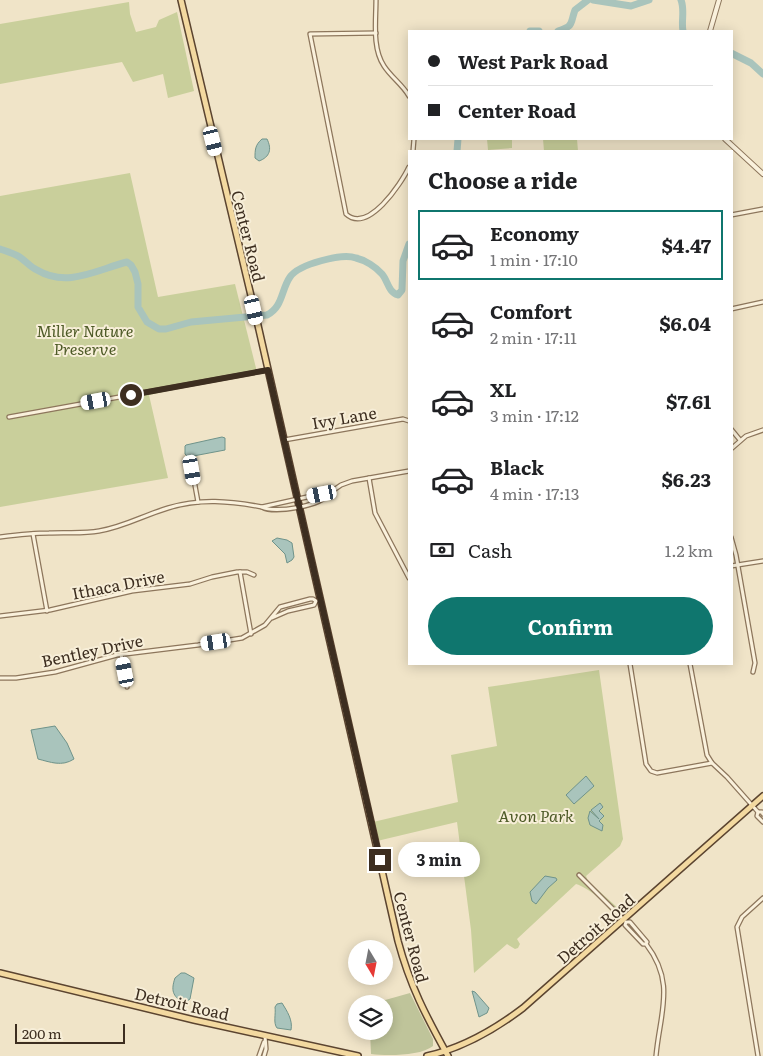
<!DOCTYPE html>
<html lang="en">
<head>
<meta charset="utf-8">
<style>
  :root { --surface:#fff; --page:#f2f2f2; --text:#202124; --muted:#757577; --line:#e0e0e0; --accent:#0f766e }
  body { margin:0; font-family:Literata,serif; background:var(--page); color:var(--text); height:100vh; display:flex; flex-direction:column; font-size:19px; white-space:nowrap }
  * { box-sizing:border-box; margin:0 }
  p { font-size:16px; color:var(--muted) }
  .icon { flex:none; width:28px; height:28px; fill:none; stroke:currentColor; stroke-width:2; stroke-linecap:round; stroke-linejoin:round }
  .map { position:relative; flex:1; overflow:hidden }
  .side { position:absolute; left:408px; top:150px; width:325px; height:515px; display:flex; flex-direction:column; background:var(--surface); border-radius:0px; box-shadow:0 2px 12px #0003 }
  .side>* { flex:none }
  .banner { position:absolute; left:408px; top:30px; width:325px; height:110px; border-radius:0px; box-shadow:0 2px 12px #0003; display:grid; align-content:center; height:110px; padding:0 20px; background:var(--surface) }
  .needle { width:32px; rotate:170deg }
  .tools { position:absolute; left:348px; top:940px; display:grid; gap:10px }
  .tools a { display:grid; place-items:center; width:45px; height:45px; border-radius:50%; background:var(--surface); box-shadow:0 2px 12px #0003; font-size:25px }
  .scale { position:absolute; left:15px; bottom:12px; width:110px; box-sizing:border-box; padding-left:5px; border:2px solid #3d2e20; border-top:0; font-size:14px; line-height:18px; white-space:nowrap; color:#3d2e20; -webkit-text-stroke:4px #f7eed8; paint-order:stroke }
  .end { position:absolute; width:22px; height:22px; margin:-11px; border:6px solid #3d2e20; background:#fff; box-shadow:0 0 0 2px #fff }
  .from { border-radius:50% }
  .bubble { position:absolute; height:35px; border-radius:18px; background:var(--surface); box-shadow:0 2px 12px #0003; font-size:16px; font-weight:700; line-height:35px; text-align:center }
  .car { position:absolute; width:15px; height:30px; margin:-15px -8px; border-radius:6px; box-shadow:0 0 4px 1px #0007; background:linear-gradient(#fff 24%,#345 0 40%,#fff 0 76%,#345 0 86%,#fff 0) }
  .banner b { display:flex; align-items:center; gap:18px; height:48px; font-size:19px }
  .banner b+b { border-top:1px solid var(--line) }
  .banner i { width:12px; height:12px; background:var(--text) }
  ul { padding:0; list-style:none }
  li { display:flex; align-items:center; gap:15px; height:70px; margin:0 10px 8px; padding:0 10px; border:2px solid transparent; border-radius:0px }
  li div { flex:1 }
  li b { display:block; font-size:19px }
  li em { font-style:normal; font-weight:700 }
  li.selected { border-color:var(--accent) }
  li>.icon { width:45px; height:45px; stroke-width:1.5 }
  h2 { padding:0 20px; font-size:22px; line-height:60px }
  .pay { display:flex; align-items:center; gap:12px; height:55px; padding:0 20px; font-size:19px }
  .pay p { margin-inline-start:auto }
  .primary-button { display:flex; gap:10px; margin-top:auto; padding:10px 20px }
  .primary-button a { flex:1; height:58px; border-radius:30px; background:var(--accent); color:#fff; font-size:20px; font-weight:700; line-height:58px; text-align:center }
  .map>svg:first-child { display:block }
</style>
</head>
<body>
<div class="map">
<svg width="763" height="1056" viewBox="0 0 763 1056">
  <rect width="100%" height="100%" fill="#f0e4c8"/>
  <!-- green -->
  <g fill="#c9cf9b">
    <polygon points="129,2 130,14 136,32 156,27 159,20 177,12 194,91 168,98 163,74 133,82 122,62 0,84 0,24"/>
    <polygon points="487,139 512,139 512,148 488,150"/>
    <polygon points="543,139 577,139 578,151 544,151"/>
    <polygon points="130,173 158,297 235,284 257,372 149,395 168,478 0,507 0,196"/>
    <path d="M 599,670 L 623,839 L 620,846 L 586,876 L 588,881 L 619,909 L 625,911 L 614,921 C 615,909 588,887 576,884 L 517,939 L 520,944 L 518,948 L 515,949 L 507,944 L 474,973 L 471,930 L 457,822 L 377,841 L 373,822 L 458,802 L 451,755 L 497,746 L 488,687 Z"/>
  </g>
  <!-- cemetery -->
  <path fill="#bfc49a" d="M 410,993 L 433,1039 L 433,1046 C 421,1056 387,1056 371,1054 L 370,1031 L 384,1031 L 384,1004 L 371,1004 Z"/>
  <!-- water -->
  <g fill="#a9c4bc" stroke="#6f938a">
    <path d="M 262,139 L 267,139 C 272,149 270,157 259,161 L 255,158 C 255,150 255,145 262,139 Z"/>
    <polygon points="222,437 225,438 225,450 188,457 185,454 185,446 186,445"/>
    <polygon points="277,538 287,540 292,543 294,557 292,560 287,563 285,554 272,541"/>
    <path d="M 55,726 L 67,743 L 74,759 C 62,767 50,762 38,759 L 31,730 Z"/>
    <polygon points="586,776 594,786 574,804 566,795"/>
    <polygon points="600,803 603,807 599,811 604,816 599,821 603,825 602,831 590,825 588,818 590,811 599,819 591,810"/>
    <polygon points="545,876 556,878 557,880 548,888 536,904 532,901 530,892"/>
    <path d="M 181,973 L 185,973 L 194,978 L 190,999 L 184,1003 C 172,996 171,990 175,978 Z"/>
    <polygon points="472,991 475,992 489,1008 487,1013 479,1017"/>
    <path d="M 282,1003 C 287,1011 293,1020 291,1030 L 277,1028 C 273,1023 276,1014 275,1007 L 277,1004 Z"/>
  </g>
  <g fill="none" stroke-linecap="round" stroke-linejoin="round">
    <!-- river -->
    <g stroke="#a9c4bc" stroke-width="7">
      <polyline points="593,0 631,6 649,0"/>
      <path d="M 681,0 C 685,10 681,21 683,31"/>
      <polyline points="530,31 539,31"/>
      <path d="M 558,31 C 574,26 570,24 575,10 L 588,0"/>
      <polyline points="731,53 751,63 763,74"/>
      <polyline points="457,151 458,139"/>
      <path d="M 0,249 C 6,251 13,253 18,256 C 25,260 30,267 37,270 C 67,288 96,270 127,262 L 131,265 L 135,272 L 138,284 L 138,307 L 147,322 L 159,329 L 166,329 L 191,322 L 267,315 C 283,307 281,290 290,277 C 299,264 342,253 356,258 C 365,260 376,267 382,274 C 388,281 388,292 398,295 L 402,290 L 403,261 L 409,244"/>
    </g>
    <!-- minor casing -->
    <g stroke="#8d765c" stroke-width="5.5">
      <g id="minor">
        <path d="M 376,0 C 376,21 372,48 384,66 C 391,77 402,84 409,96"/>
        <path d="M 376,33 L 310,34 L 346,214 C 368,234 401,184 409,167"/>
        <polyline points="413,151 414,139"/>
        <polyline points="731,215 763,209"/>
        <polyline points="731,309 763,302"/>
        <polyline points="9,417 268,370"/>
        <polyline points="731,429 740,440"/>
        <polyline points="284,440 403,419 409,421"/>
        <polyline points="731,449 746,436 763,430"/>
        <polyline points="192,469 198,502"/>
        <polyline points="369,478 375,513 409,578"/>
        <path d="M 325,493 L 328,494 C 321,506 274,514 262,507 Z"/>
        <polyline points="328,494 341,485 352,481 409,471"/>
        <polyline points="33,534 47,611"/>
        <path d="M 0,537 C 16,535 33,533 49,533 C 66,532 83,534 99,531 C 124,527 144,515 168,508 C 200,498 230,501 262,507"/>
        <polyline points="731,537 736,555 755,663 753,672"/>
        <polyline points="731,566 763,561"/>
        <polyline points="240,572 251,634"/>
        <polyline points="0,616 50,610 132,591 190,584 212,577 237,572 247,572 254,575"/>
        <polyline points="121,654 127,687"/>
        <polyline points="630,664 646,764 651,771 657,773 712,763"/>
        <polyline points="690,664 707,755 712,763 727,777 758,812"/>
        <polyline points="0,678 16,678 55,672 117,655 198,645 242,638 265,625 280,607 310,599 313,599 316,601 314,605 288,611 272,618"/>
        <polyline points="763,814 762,812 758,812 757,816 763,822"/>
        <polyline points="579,875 624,920"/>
        <path d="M 646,944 L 643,944 L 625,925 L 626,922 L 630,922 L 647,942 L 646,944 C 676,983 660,1012 656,1056"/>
        <polyline points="259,1056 264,1042"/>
        <polyline points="264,1056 266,1049 265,1036"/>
        <polyline points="758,1056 737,927 742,917 763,898"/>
      </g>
    </g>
    <!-- tertiary casing -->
    <g stroke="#8d765c" stroke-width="6">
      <g id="tertiary">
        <polyline points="710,31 719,0"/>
        <polyline points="725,139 763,174"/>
      </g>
    </g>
    <!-- primary casing -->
    <g stroke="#5b4430" stroke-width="8">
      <g id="primary">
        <path d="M 181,0 L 257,321 L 398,941 C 410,986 426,1016 448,1056"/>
        <polyline points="0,973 194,1020 358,1056"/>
        <path d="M 427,1056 C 463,1048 494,1030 523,1008 L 763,796"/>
      </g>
    </g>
    <!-- minor -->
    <use href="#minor" stroke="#faf1dc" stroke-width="3"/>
    <!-- tertiary -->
    <use href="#tertiary" stroke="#faf1dc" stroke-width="4"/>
    <!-- primary -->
    <use href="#primary" stroke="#f3d9a0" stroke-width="5"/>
  </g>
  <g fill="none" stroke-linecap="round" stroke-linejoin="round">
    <!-- route -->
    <polyline stroke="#3d2e20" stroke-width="6" points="131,395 268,370 380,860"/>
  </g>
  <g text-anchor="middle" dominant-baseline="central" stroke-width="4" stroke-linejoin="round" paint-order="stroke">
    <!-- street labels -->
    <g font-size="16" fill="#3d2e20" stroke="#f7eed8">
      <text transform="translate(249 236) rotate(76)">Center Road</text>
      <text transform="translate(344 417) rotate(-10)">Ivy Lane</text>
      <text transform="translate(118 584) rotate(-11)">Ithaca Drive</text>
      <text transform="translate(92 650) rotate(-12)">Bentley Drive</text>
      <text transform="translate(595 928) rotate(-41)">Detroit Road</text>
      <text transform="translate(412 937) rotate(75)">Center Road</text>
      <text transform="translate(182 1003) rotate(13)">Detroit Road</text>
    </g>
    <!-- park labels -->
    <g font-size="16" font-style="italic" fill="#4d5a26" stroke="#f7eed8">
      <text x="85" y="330">Miller Nature<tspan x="85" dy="18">Preserve</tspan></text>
      <text x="536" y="815">Avon Park</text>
    </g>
  </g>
</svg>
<div class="tools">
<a><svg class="needle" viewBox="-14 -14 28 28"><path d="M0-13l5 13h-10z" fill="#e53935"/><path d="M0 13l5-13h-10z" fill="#757577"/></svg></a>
<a><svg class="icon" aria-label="layers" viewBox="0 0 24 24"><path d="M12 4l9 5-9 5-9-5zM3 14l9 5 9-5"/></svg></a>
</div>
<div class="scale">200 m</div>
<i class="end from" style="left:131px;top:395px"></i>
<i class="end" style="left:380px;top:860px"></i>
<div class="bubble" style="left:398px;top:842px;width:82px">3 min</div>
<i class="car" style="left:213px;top:141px;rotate:166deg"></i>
<i class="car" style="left:254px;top:310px;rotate:167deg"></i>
<i class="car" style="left:96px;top:401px;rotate:260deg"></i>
<i class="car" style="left:192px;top:470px;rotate:170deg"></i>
<i class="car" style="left:322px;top:494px;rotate:259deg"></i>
<i class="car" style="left:216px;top:642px;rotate:261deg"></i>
<i class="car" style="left:125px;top:672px;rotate:349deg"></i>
<div class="banner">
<b><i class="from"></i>West Park Road</b>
<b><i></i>Center Road</b>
</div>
<section class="side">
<h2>Choose a ride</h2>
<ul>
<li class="selected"><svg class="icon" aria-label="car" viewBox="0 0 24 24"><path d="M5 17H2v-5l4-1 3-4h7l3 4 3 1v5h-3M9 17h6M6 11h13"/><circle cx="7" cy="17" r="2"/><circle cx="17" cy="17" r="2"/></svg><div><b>Economy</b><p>1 min · 17:10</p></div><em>$4.47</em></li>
<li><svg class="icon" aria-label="car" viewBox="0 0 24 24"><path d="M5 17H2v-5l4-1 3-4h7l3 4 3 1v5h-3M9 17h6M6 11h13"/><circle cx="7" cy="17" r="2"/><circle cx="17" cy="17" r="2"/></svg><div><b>Comfort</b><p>2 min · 17:11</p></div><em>$6.04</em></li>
<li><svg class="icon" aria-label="car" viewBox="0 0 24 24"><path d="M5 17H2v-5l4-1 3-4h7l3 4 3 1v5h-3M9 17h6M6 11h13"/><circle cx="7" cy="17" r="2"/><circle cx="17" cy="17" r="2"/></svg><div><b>XL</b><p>3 min · 17:12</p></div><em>$7.61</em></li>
<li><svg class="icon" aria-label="car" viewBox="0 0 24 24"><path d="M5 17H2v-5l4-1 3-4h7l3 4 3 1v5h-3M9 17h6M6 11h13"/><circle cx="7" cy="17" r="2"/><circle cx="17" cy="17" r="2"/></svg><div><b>Black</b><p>4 min · 17:13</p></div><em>$6.23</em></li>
</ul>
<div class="pay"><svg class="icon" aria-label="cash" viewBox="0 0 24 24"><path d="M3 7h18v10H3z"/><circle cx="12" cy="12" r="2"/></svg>Cash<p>1.2 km</p></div>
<div class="primary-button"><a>Confirm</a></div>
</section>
</div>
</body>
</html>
